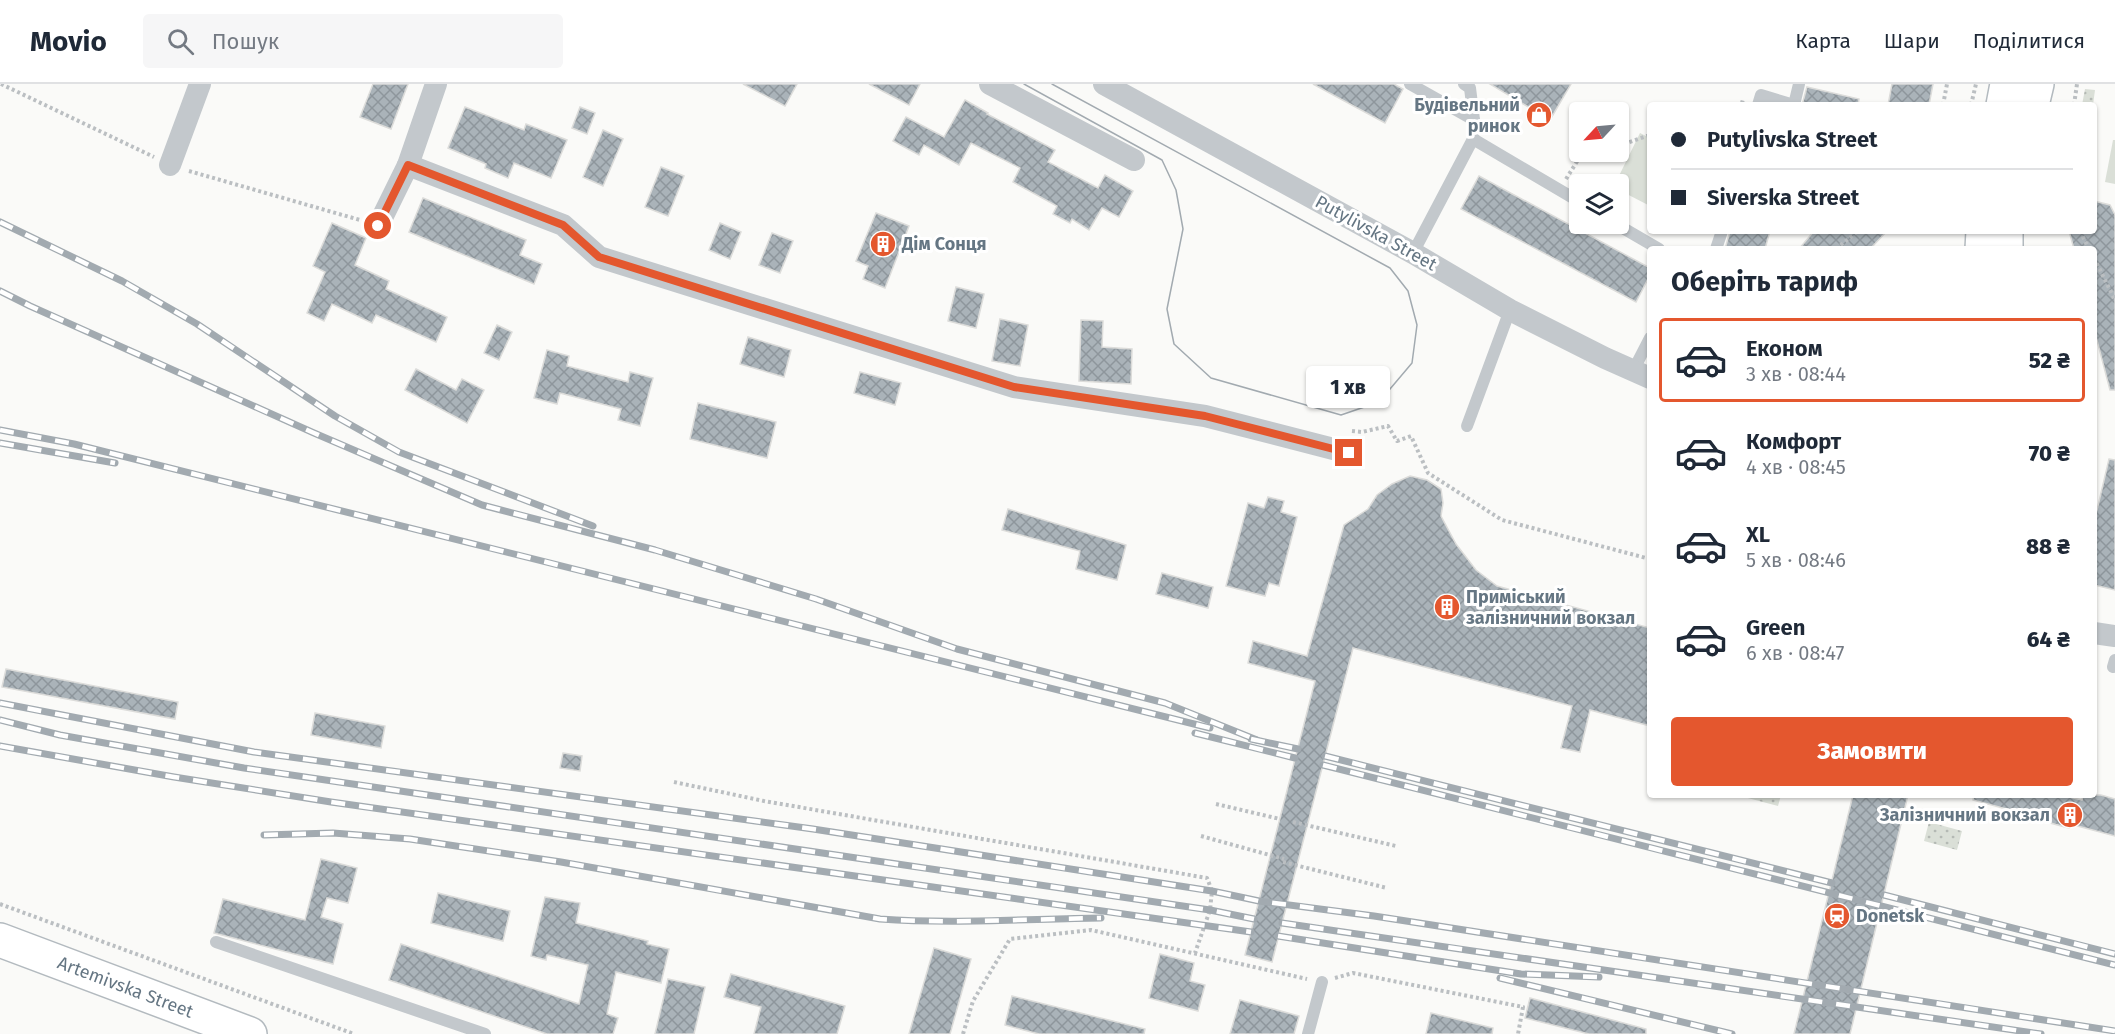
<!DOCTYPE html>
<html lang="uk">
<head>
<meta charset="utf-8">
<style>
  :root { --surface:#fff; --page:#f6f6f7; --text:#1f2937; --muted:#747a83; --line:#e0e1e3; --accent:#e4572e }
  body { margin:0; font-family:"Fira Sans",sans-serif; background:var(--page); color:var(--text); height:100vh; display:flex; flex-direction:column; font-size:22px; white-space:nowrap }
  * { box-sizing:border-box; margin:0 }
  p { font-size:20px; color:var(--muted) }
  .icon { flex:none; width:33px; height:33px; fill:none; stroke:currentColor; stroke-width:2; stroke-linecap:round; stroke-linejoin:round }
  .map { position:relative; flex:1; overflow:hidden }
  .sheet { position:absolute; left:1647px; top:162px; width:450px; height:552px; display:flex; flex-direction:column; background:var(--surface); border-radius:6px; box-shadow:0 2px 4px #0004 }
  .sheet>* { flex:none }
  .banner { position:absolute; left:1647px; top:18px; width:450px; height:132px; border-radius:6px; box-shadow:0 2px 4px #0004; display:grid; align-content:center; height:132px; padding:0 24px; background:var(--surface) }
  .needle { width:39px; rotate:244deg }
  .tools { position:absolute; left:1569px; top:18px; display:grid; gap:12px }
  .tools a { display:grid; place-items:center; width:60px; height:60px; border-radius:6px; background:var(--surface); box-shadow:0 2px 4px #0004; font-size:30px }
  .end { position:absolute; width:27px; height:27px; margin:-14px; border:8px solid #e4572e; background:#fff; box-shadow:0 0 0 3px #fff }
  .from { border-radius:50% }
  .bubble { position:absolute; height:42px; border-radius:6px; background:var(--surface); box-shadow:0 2px 4px #0004; font-size:20px; font-weight:800; line-height:42px; text-align:center }
  .banner b { display:flex; align-items:center; gap:21px; height:57px; font-size:22px }
  .banner b+b { border-top:2px solid var(--line) }
  .banner i { width:15px; height:15px; background:var(--text) }
  ul { padding:0; list-style:none }
  li { display:flex; align-items:center; gap:18px; height:84px; margin:0 12px 9px; padding:0 12px; border:3px solid transparent; border-radius:6px }
  li div { flex:1 }
  li b { display:block; font-size:22px }
  li em { font-style:normal; font-weight:800 }
  li.current { border-color:var(--accent) }
  li>.icon { width:54px; height:54px; stroke-width:1.5 }
  h2 { padding:0 24px; font-size:27px; line-height:72px }
  .action { display:flex; gap:12px; margin-top:auto; padding:12px 24px }
  .action a { flex:1; height:69px; border-radius:6px; background:var(--accent); color:#fff; font-size:24px; font-weight:800; line-height:69px; text-align:center }
  header { display:flex; align-items:center; gap:36px; box-sizing:border-box; height:84px; padding:0 30px; background:var(--surface); border-bottom:2px solid var(--line) }
  header strong { font-size:28px }
  nav { display:flex; gap:33px; margin-inline-start:auto; font-size:21px }
  .search { width:420px; height:54px; background:var(--page); display:flex; align-items:center; gap:15px; box-sizing:border-box; padding:0 21px; border-radius:6px; color:var(--muted); font-size:22px }
  .map>svg:first-child { display:block }
</style>
</head>
<body>
<header>
<strong>Movio</strong>
<div class="search"><svg class="icon" aria-label="search" viewBox="0 0 24 24"><circle cx="10" cy="10" r="6"/><path d="M15 15l6 6"/></svg>Пошук</div>
<nav><a>Карта</a><a>Шари</a><a>Поділитися</a></nav>
</header>
<div class="map">
<svg width="2115" height="950" viewBox="0 0 2115 950">
  <defs>
    <pattern id="grass-dots" width="8" height="8" patternUnits="userSpaceOnUse" patternTransform="scale(1.5)"><rect width="8" height="8" fill="#dadfd7"/><path d="M2 2h.1M6 6h.1" fill="none" stroke="#b4b9b4" stroke-width="1.8" stroke-linecap="round"/></pattern>
    <pattern id="building-cross-hatch" width="8" height="8" patternUnits="userSpaceOnUse" patternTransform="scale(1.5)"><rect width="8" height="8" fill="#aab3b9"/><path d="M0 0l8 8M0 8l8-8" fill="none" stroke="#8e969c"/></pattern>
  </defs>
  <rect width="100%" height="100%" fill="#fafaf8"/>
  <!-- grass -->
  <g fill="url(#grass-dots)">
    <polygon points="2085,5 2095,6 2093,21 2082,21"/>
    <polygon points="1745,711 1781,711 1778,722 1744,713"/>
    <polygon points="1929,738 1962,747 1957,766 1924,757"/>
  </g>
  <!-- park -->
  <g fill="#dadfd7">
    <polygon points="1640,49 1650,54 1650,122 1619,106 1618,100 1615,100"/>
    <polygon points="2113,56 2115,56 2115,100 2105,98"/>
  </g>
  <!-- building -->
  <g fill="url(#building-cross-hatch)" stroke="#dcdcda" stroke-width="1.5">
    <polygon points="373,0 408,0 391,45 360,33"/>
    <polygon points="743,0 797,0 785,22"/>
    <polygon points="869,0 920,0 909,21"/>
    <polygon points="1313,0 1394,0 1403,5 1385,39"/>
    <polygon points="1490,0 1571,0 1550,36"/>
    <polygon points="1892,0 1933,0 1929,21 1888,21"/>
    <polygon points="1807,3 1859,15 1858,21 1802,21"/>
    <polygon points="965,16 988,29 987,30 1055,66 1048,78 1098,104 1105,91 1133,107 1119,133 1102,124 1089,146 1072,135 1070,139 1053,130 1057,122 1013,98 1020,84 971,59 959,81 924,61 919,71 893,57 906,33 944,53"/>
    <polygon points="465,23 524,46 526,40 567,56 551,94 514,79 508,94 485,84 486,80 448,64"/>
    <polygon points="580,23 595,29 587,50 572,44"/>
    <polygon points="603,46 623,55 603,102 583,93"/>
    <polygon points="661,83 684,92 668,132 645,123"/>
    <polygon points="1479,92 1650,184 1650,191 1636,218 1461,125"/>
    <polygon points="423,114 526,156 520,171 542,180 534,200 409,148"/>
    <polygon points="2094,117 2110,121 2115,131 2115,306 2110,306 2094,245 2094,165 2074,165 2069,147 2094,147"/>
    <polygon points="876,129 909,142 885,204 863,195 868,182 856,177"/>
    <polygon points="332,139 366,154 355,181 389,197 386,205 447,233 436,258 376,231 372,239 332,220 324,237 307,229 325,188 313,182"/>
    <polygon points="720,139 741,148 730,175 709,166"/>
    <polygon points="1730,147 1770,147 1765,165 1725,165"/>
    <polygon points="1814,147 1887,147 1870,165 1799,165"/>
    <polygon points="772,149 793,157 780,189 759,181"/>
    <polygon points="956,203 984,210 976,244 948,237"/>
    <polygon points="1000,235 1028,241 1020,282 992,277"/>
    <polygon points="1081,236 1103,237 1102,263 1132,265 1131,300 1079,297"/>
    <polygon points="497,241 512,248 499,276 484,269"/>
    <polygon points="748,253 791,266 784,293 740,280"/>
    <polygon points="547,266 569,272 567,282 628,298 630,288 653,294 640,342 618,336 621,325 560,309 557,320 534,314"/>
    <polygon points="416,285 456,306 462,295 484,306 467,339 405,306"/>
    <polygon points="860,288 901,299 895,321 854,309"/>
    <polygon points="698,319 776,338 767,374 690,355"/>
    <polygon points="2109,375 2115,376 2115,506 2094,501 2094,426 2097,426"/>
    <polygon points="1410,392 1427,396 1441,405 1443,419 1441,432 1456,460 1476,486 1497,502 1650,544 1650,642 1590,626 1580,668 1561,664 1572,622 1353,564 1272,878 1245,871 1315,597 1248,579 1253,557 1307,572 1344,441 1368,425 1377,411 1392,400"/>
    <polygon points="1268,413 1284,417 1281,428 1297,433 1279,502 1269,499 1265,512 1226,502 1248,419 1264,424"/>
    <polygon points="1008,425 1126,461 1117,496 1076,485 1080,467 1002,446"/>
    <polygon points="1162,489 1213,503 1208,524 1156,510"/>
    <polygon points="6,585 178,618 175,635 2,603"/>
    <polygon points="315,629 385,642 381,664 311,651"/>
    <polygon points="563,669 582,672 580,687 560,684"/>
    <polygon points="1853,711 1908,711 1850,950 1794,950"/>
    <polygon points="1974,711 2061,711 2082,716 2083,711 2101,711 2115,715 2115,752 2070,740 2069,744 2024,732 2025,730 1973,716"/>
    <polygon points="321,775 357,784 348,819 327,814 321,833 343,840 333,880 214,849 223,815 305,836"/>
    <polygon points="438,809 510,827 503,857 431,839"/>
    <polygon points="545,813 580,819 576,839 648,857 647,860 669,865 661,899 616,888 607,930 618,934 613,950 547,950 389,896 401,860 579,920 588,881 547,871 546,876 531,872"/>
    <polygon points="934,864 971,875 950,950 909,950"/>
    <polygon points="1160,870 1194,879 1190,897 1205,901 1198,927 1149,914"/>
    <polygon points="731,890 845,922 837,950 754,950 761,923 724,913"/>
    <polygon points="668,895 705,903 694,950 655,950"/>
    <polygon points="1012,912 1145,945 1144,950 1039,950 1005,941"/>
    <polygon points="1530,914 1646,945 1646,950 1589,950 1525,934"/>
    <polygon points="1240,916 1299,932 1294,950 1230,950"/>
    <polygon points="1431,929 1493,944 1492,950 1426,950"/>
  </g>
  <g fill="none" stroke-linecap="round" stroke-linejoin="round">
    <!-- secondary casing -->
    <g stroke="#b3babf" stroke-width="36">
      <g id="secondary">
        <polyline points="2003,21 2007,0"/>
        <polyline points="2032,21 2037,0"/>
        <polyline points="1982,165 1983,147"/>
        <polyline points="2006,165 2006,147"/>
        <path id="s1" d="M 0,856 L 250,950"/>
      </g>
    </g>
    <!-- path -->
    <g stroke="#bbbfc2" stroke-width="4" stroke-dasharray="3 3" stroke-linecap="butt">
      <polyline points="1,0 154,73"/>
      <polyline points="1736,21 1742,19 1743,15"/>
      <polyline points="1943,21 1947,0"/>
      <polyline points="1971,21 1976,0"/>
      <polyline points="2074,21 2077,0"/>
      <polyline points="1618,62 1650,51"/>
      <polyline points="189,87 360,136"/>
      <polyline points="1566,95 1578,76 1601,68"/>
      <polyline points="2080,147 2089,165"/>
      <polyline points="1836,165 1858,147"/>
      <polyline points="2094,174 2115,216"/>
      <polyline points="1352,347 1362,348 1388,342 1397,357 1411,352 1428,389 1502,436 1650,475"/>
      <polyline points="674,698 764,717 1207,794 1212,807 1210,826 1195,869"/>
      <polyline points="1216,720 1280,735"/>
      <polyline points="1293,738 1396,762"/>
      <polyline points="1201,752 1284,775"/>
      <polyline points="1283,778 1387,804"/>
      <polyline points="0,820 354,950"/>
      <polyline points="1335,894 1353,889 1523,923 1518,950"/>
      <polyline points="963,950 973,917 1010,855 1091,846 1307,895"/>
    </g>
    <!-- lane -->
    <g stroke="#c3c8cc" stroke-width="12">
      <polyline points="1410,0 1474,36"/>
      <polyline points="1758,21 1761,11 1794,21 1799,0"/>
      <polyline points="1473,55 1580,118"/>
      <polyline points="1616,140 1659,165"/>
      <polyline points="1716,165 1722,147"/>
      <polyline points="1413,169 1473,55 1474,36 1470,4 1464,0"/>
      <polyline points="1633,287 1650,254"/>
      <polyline points="1467,342 1510,226"/>
      <polyline points="2113,583 2115,576"/>
      <polyline points="216,858 485,950"/>
      <polyline points="1308,950 1322,898"/>
    </g>
    <!-- street -->
    <g stroke="#c3c8cc" stroke-width="22">
      <polyline points="990,0 1134,76"/>
      <polyline points="1104,0 1413,169 1510,226 1605,274 1650,294"/>
      <polyline points="170,81 200,0"/>
      <polyline points="408,81 563,141 599,173 1014,303 1205,332 1349,369"/>
      <polyline points="378,142 408,81 436,0"/>
      <polyline points="2094,549 2115,552"/>
    </g>
    <!-- secondary -->
    <use href="#secondary" stroke="#fff" stroke-width="33"/>
    <!-- tram -->
    <polyline stroke="#a2aab0" stroke-width="1.5" points="1024,0 1162,76 1176,106 1183,145 1167,225 1174,260 1211,294 1341,331 1379,318 1412,279 1417,241 1408,207 1390,184 1052,0"/>
    <!-- rail casing -->
    <g stroke="#a2aab0" stroke-width="7">
      <g id="rail">
        <polyline points="0,138 122,197 197,240 335,332 399,368 593,442"/>
        <polyline points="0,207 30,222 314,349 482,421 655,466 816,515 957,565 1165,619 1257,656"/>
        <polyline points="0,346 74,360 1210,644"/>
        <polyline points="0,359 115,379"/>
        <polyline points="0,619 254,668 813,745 1212,807 1259,817 1374,832 2115,947"/>
        <polyline points="0,636 60,651 244,684 1210,826 1254,835"/>
        <polyline points="1195,649 1295,674"/>
        <polyline points="1251,655 1298,665"/>
        <polyline points="0,662 174,693 331,718 1251,848"/>
        <polyline points="1325,672 1832,799"/>
        <polyline points="1323,681 2115,881"/>
        <path d="M 264,751 L 333,749 L 410,755 L 561,778 L 880,835 C 953,840 1027,835 1101,834"/>
        <polyline points="1884,811 2115,870"/>
        <polyline points="1282,839 2041,950"/>
        <polyline points="1278,852 1521,890 1599,893"/>
        <polyline points="1500,894 1732,950"/>
      </g>
    </g>
    <!-- rail -->
    <use href="#rail" stroke="#fff" stroke-width="4.5" stroke-dasharray="14" stroke-linecap="butt"/>
  </g>
  <g fill="none" stroke-linecap="round" stroke-linejoin="round">
    <!-- route -->
    <polyline stroke="#e4572e" stroke-width="8" points="378,142 408,81 563,141 599,173 1014,303 1205,332 1349,369"/>
  </g>
  <!-- icons -->
  <defs>
    <g id="shop-disc" transform="scale(1.35)"><circle r="9.5" fill="#e4572e" stroke="#fff"/><path d="M-5-2.5h2.3a2.7 3.5 0 0 1 5.4 0H5L5.5 6h-11ZM-1.5-2.5h3a1.5 2.3 0 0 0-3 0Z" fill="#fff"/></g>
    <g id="building-disc" transform="scale(1.35)"><circle r="9.5" fill="#e4572e" stroke="#fff"/><path d="M-4-6H4V6H1V3H-1V6H-4ZM-2.5-4.3h1.7v1.8h-1.7ZM.8-4.3h1.7v1.8H.8ZM-2.5-1h1.7V.8h-1.7ZM.8-1h1.7V.8H.8Z" fill="#fff"/></g>
    <g id="station-disc" transform="scale(1.35)"><circle r="9.5" fill="#e4572e" stroke="#fff"/><path d="M-3-6H3Q5-6 5-4V2Q5 4 3 4L4.5 6H3L1.5 4h-3L-3 6H-4.5L-3 4Q-5 4-5 2V-4Q-5-6-3-6ZM-3.5-4v3h7v-3ZM-3.5 1v1.5H-2V1ZM2 1v1.5H3.5V1Z" fill="#fff"/></g>
  </defs>
  <g fill-rule="evenodd">
    <use href="#shop-disc" x="1539" y="31"/>
    <use href="#building-disc" x="883" y="160"/>
    <use href="#building-disc" x="1447" y="523"/>
    <use href="#building-disc" x="2070" y="731"/>
    <use href="#station-disc" x="1837" y="832"/>
  </g>
  <g text-anchor="middle" dominant-baseline="central" stroke-width="6" stroke-linejoin="round" paint-order="stroke">
    <!-- poi labels -->
    <g font-size="18" font-weight="bold" fill="#657683" stroke="#fff" text-anchor="start">
      <text x="1520" y="21" text-anchor="end">Будівельний<tspan x="1520" dy="21">ринок</tspan></text>
      <text x="902" y="160">Дім Сонця</text>
      <text x="1466" y="513">Приміський<tspan x="1466" dy="21">залізничний вокзал</tspan></text>
      <text x="2050" y="731" text-anchor="end">Залізничний вокзал</text>
      <text x="1856" y="832">Donetsk</text>
    </g>
    <!-- street labels -->
    <g font-size="18" fill="#657683" stroke="#fff">
      <text transform="translate(1376 149) rotate(29)">Putylivska Street</text>
      <text stroke="none"><textPath href="#s1" startOffset="134">Artemivska Street</textPath></text>
    </g>
  </g>
</svg>
<div class="tools">
<a><svg class="needle" viewBox="-14 -14 28 28"><path d="M0-13l5 13h-10z" fill="#e53935"/><path d="M0 13l5-13h-10z" fill="#747a83"/></svg></a>
<a><svg class="icon" aria-label="layers" viewBox="0 0 24 24"><path d="M12 4l9 5-9 5-9-5zM3 14l9 5 9-5"/></svg></a>
</div>
<i class="end from" style="left:378px;top:142px"></i>
<i class="end" style="left:1349px;top:369px"></i>
<div class="bubble" style="left:1306px;top:282px;width:84px">1 хв</div>
<div class="banner">
<b><i class="from"></i>Putylivska Street</b>
<b><i></i>Siverska Street</b>
</div>
<section class="sheet">
<h2>Оберіть тариф</h2>
<ul>
<li class="current"><svg class="icon" aria-label="car" viewBox="0 0 24 24"><path d="M5 17H2v-5l4-1 3-4h7l3 4 3 1v5h-3M9 17h6M6 11h13"/><circle cx="7" cy="17" r="2"/><circle cx="17" cy="17" r="2"/></svg><div><b>Економ</b><p>3 хв · 08:44</p></div><em>52 ₴</em></li>
<li><svg class="icon" aria-label="car" viewBox="0 0 24 24"><path d="M5 17H2v-5l4-1 3-4h7l3 4 3 1v5h-3M9 17h6M6 11h13"/><circle cx="7" cy="17" r="2"/><circle cx="17" cy="17" r="2"/></svg><div><b>Комфорт</b><p>4 хв · 08:45</p></div><em>70 ₴</em></li>
<li><svg class="icon" aria-label="car" viewBox="0 0 24 24"><path d="M5 17H2v-5l4-1 3-4h7l3 4 3 1v5h-3M9 17h6M6 11h13"/><circle cx="7" cy="17" r="2"/><circle cx="17" cy="17" r="2"/></svg><div><b>XL</b><p>5 хв · 08:46</p></div><em>88 ₴</em></li>
<li><svg class="icon" aria-label="car" viewBox="0 0 24 24"><path d="M5 17H2v-5l4-1 3-4h7l3 4 3 1v5h-3M9 17h6M6 11h13"/><circle cx="7" cy="17" r="2"/><circle cx="17" cy="17" r="2"/></svg><div><b>Green</b><p>6 хв · 08:47</p></div><em>64 ₴</em></li>
</ul>
<div class="action"><a>Замовити</a></div>
</section>
</div>
</body>
</html>
